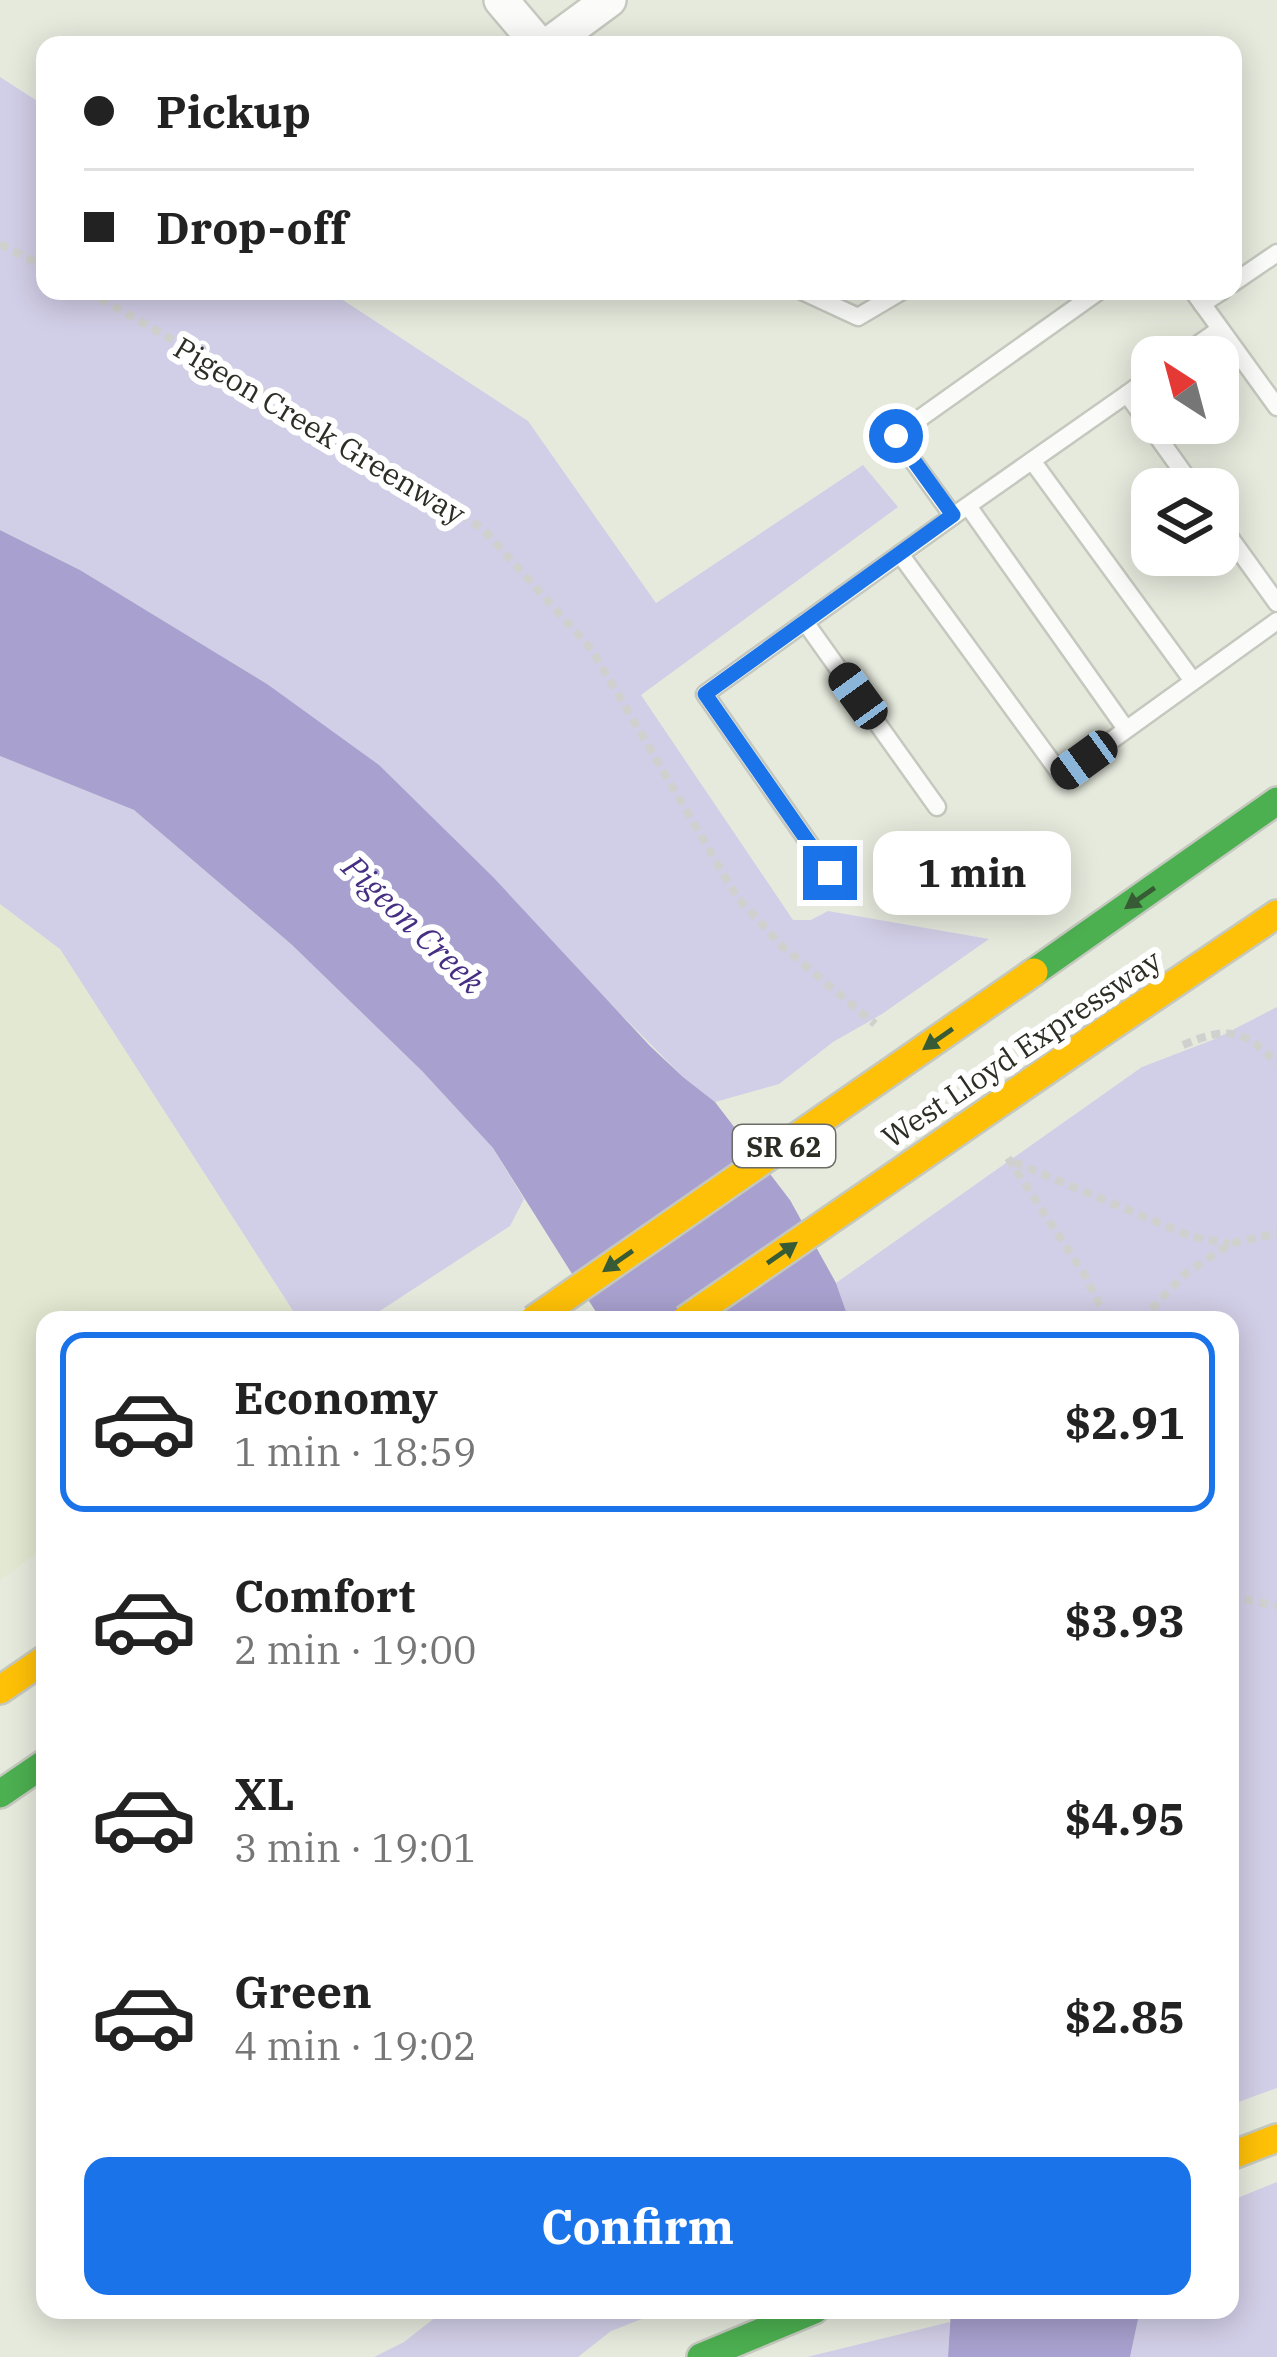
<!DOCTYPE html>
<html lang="en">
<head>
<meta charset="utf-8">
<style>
  :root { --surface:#fff; --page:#f6f6f6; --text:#222; --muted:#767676; --line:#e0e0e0; --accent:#1a73e8 }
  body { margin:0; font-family:"IBM Plex Serif",serif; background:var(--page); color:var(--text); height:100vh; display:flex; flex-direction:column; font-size:45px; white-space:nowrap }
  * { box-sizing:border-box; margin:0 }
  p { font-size:39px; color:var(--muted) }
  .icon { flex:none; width:66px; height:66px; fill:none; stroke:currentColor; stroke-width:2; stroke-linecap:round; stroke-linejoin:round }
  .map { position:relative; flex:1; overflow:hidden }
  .drawer { position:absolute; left:36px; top:1311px; width:1203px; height:1008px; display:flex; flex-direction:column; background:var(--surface); border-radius:24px; box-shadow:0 6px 30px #0003 }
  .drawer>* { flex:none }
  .banner { position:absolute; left:36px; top:36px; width:1206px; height:264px; border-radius:24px; box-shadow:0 6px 30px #0003; display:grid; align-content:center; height:264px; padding:0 48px; background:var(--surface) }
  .needle { width:78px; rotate:324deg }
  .controls { position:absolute; left:1131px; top:336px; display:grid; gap:24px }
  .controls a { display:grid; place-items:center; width:108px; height:108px; border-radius:24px; background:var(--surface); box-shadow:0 6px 30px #0003; font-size:60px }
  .end { position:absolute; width:54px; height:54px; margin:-27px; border:15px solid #1a73e8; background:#fff; box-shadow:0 0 0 6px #fff }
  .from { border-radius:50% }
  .bubble { position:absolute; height:84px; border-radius:24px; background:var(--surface); box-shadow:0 6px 30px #0003; font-size:39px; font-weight:800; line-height:84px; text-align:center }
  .car { position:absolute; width:36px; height:72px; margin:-36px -18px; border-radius:15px; box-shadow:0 0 9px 3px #0007; background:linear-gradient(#222 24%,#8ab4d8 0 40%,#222 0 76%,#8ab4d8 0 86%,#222 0) }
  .banner b { display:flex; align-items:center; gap:42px; height:114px; font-size:45px }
  .banner b+b { border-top:3px solid var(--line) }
  .banner i { width:30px; height:30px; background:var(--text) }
  ul { padding:21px 0 0; list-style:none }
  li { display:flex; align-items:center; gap:36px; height:180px; margin:0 24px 18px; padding:0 24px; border:6px solid transparent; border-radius:24px }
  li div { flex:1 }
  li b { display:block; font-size:45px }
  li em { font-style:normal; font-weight:800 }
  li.on { border-color:var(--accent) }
  li>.icon { width:108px; height:108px; stroke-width:1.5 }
  .cta { display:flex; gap:24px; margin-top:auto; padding:24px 48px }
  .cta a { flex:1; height:138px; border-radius:24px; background:var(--accent); color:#fff; font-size:48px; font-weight:800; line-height:138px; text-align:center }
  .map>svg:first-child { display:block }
</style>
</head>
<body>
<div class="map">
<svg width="1277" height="2357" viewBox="0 0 1277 2357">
  <rect width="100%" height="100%" fill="#e6eadd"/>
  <!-- built -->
  <polygon fill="#e2e8d1" points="0,904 60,949 299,1320 45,1320 45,1547 0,1580"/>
  <!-- green -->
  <g fill="#d1cee7">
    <polygon points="0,77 45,106 45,291 329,291 528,421 656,603 863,465 898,507 641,695 793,920 811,920 828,911 989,939 882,1014 833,1042 779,1084 715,1102 683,1077 596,989 267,684 80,570 0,530"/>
    <polygon points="0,756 134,810 291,944 422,1071 493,1148 524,1199 510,1226 366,1320 299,1320 60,949 0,904"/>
    <polygon points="1277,1007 1277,2088 1230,2105 1230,1320 849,1320 836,1283 1142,1067 1215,1039"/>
    <polygon points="1277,2182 1277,2357 1130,2357 1140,2310 1230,2310 1230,2201"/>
    <polygon points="445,2310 665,2310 611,2331 578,2357 374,2357 404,2342"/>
    <polygon points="950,2322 948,2357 807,2357"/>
  </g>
  <!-- water -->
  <g fill="#a8a0ce">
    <polygon points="0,530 80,570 267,684 379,765 493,877 650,1046 683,1077 715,1102 790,1200 836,1283 849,1320 601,1320 493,1148 422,1071 291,944 134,810 0,756"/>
    <polygon points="951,2310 1140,2310 1130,2357 948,2357"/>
  </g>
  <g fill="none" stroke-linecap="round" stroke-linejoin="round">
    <!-- lane casing -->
    <g stroke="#c5c8be" stroke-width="21">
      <g id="lane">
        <polyline points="1233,283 1277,253"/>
        <polyline points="802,291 858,317 902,291"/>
        <polyline points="1193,291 1277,407"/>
        <polyline points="1202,304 1222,291"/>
        <polyline points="1180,357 1220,329"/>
        <polyline points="1127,394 1152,376"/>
        <polyline points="1033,462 1193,681"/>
        <polyline points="968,506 1126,729"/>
        <polyline points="953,516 1127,394 1195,489"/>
        <polyline points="1218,521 1277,603"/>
        <polyline points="900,554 1062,776 1277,621"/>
        <polyline points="805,622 937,807"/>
        <polyline points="830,873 705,694 953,516 895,436 1099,291"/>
      </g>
    </g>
    <!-- street casing -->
    <g stroke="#c5c8be" stroke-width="38">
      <g id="street">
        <polyline points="501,0 539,45"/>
        <polyline points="548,45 609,0"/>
      </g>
    </g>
    <!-- fast casing -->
    <g stroke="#c5c8be" stroke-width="32">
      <g id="fast">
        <polyline points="1034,972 1277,801"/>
        <polyline points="0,1794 45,1763"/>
        <polyline points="701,2357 814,2310"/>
      </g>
    </g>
    <!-- slow casing -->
    <g stroke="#c5c8be" stroke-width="32">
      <g id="slow">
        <polyline points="1091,1040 1277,914"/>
        <polyline points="0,1690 45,1659"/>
        <polyline points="1230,2156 1277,2138"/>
      </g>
    </g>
    <!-- path -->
    <g stroke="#d0d1ce" stroke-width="8" stroke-dasharray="9 6" stroke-linecap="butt">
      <polyline points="0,244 45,267"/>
      <polyline points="87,291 355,444 483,529 592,650 737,897 782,946 875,1024"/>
      <path d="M 1183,1045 C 1227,1026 1245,1029 1277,1064"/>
      <polyline points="1008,1158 1084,1274 1107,1320"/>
      <polyline points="1014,1162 1190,1236 1230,1244"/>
      <polyline points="1141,1320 1186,1273 1230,1244 1277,1233"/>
      <polyline points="1230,1596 1277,1606"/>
    </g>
    <!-- lane -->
    <use href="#lane" stroke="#fbfcfa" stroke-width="16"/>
    <!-- street -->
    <use href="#street" stroke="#fbfcfa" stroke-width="33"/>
    <!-- fast -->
    <use href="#fast" stroke="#4caf50" stroke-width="27"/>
    <!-- slow -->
    <use href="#slow" stroke="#ffc107" stroke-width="27"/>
    <!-- slow-bridge casing -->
    <g stroke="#c5c8be" stroke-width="32" stroke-linecap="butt">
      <g id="slow-bridge">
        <polyline points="533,1320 1034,972"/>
        <polyline points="685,1320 1091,1040"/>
      </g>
    </g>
    <!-- slow-bridge -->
    <use href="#slow-bridge" stroke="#ffc107" stroke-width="27"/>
  </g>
  <!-- one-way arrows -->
  <defs><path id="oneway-solid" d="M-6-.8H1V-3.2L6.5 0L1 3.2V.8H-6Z" transform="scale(3)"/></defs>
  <g fill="#375b34">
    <use href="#oneway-solid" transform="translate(1140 898) rotate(145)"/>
    <use href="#oneway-solid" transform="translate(938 1039) rotate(145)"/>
    <use href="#oneway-solid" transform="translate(782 1253) rotate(-35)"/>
    <use href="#oneway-solid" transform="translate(618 1261) rotate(145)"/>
  </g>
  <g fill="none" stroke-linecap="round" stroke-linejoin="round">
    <!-- route -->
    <polyline stroke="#1a73e8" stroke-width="15" points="830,873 705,694 953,515 896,436"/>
  </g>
  <g text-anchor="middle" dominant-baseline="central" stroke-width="12" stroke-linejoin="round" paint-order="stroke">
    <!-- shield labels -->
    <rect fill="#fff" stroke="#6b6d66" stroke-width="3" x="733" y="1125" width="102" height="42" rx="9"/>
    <g font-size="27" font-weight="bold" fill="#2c2e25">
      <text x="784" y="1146">SR 62</text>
    </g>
    <!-- street labels -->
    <g font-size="30" fill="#2c2e25" stroke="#fff">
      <text transform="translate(320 430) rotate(31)">Pigeon Creek Greenway</text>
      <text transform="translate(1021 1048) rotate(-34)">West Lloyd Expressway</text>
    </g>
    <!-- water labels -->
    <g font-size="33" font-style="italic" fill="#462f83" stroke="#fff">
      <text transform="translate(414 924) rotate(44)">Pigeon Creek</text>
    </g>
  </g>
</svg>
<div class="controls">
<a><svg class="needle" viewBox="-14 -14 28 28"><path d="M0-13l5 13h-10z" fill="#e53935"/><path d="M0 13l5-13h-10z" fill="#767676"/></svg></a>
<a><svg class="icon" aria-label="layers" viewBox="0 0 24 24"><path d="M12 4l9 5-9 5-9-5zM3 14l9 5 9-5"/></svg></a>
</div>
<i class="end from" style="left:896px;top:436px"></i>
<i class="end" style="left:830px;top:873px"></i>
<div class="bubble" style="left:873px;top:831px;width:198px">1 min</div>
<i class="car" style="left:858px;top:696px;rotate:324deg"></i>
<i class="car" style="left:1084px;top:760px;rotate:234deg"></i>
<div class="banner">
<b><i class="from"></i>Pickup</b>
<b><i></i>Drop-off</b>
</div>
<section class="drawer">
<ul>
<li class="on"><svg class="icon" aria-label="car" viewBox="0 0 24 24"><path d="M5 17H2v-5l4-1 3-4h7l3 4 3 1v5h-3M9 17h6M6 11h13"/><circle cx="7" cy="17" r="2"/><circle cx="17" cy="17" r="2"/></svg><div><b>Economy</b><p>1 min · 18:59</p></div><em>$2.91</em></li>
<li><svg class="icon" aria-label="car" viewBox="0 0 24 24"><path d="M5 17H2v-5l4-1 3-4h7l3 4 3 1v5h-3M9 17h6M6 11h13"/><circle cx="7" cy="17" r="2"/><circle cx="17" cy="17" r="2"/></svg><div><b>Comfort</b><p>2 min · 19:00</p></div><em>$3.93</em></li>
<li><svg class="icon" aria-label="car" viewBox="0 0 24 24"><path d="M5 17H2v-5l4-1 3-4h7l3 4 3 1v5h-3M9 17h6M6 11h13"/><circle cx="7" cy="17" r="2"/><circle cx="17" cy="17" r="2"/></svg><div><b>XL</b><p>3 min · 19:01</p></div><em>$4.95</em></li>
<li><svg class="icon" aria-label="car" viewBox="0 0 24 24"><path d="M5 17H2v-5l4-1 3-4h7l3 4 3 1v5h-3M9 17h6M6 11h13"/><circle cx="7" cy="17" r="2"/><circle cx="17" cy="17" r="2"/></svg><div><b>Green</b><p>4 min · 19:02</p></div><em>$2.85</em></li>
</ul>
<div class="cta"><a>Confirm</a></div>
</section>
</div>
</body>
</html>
